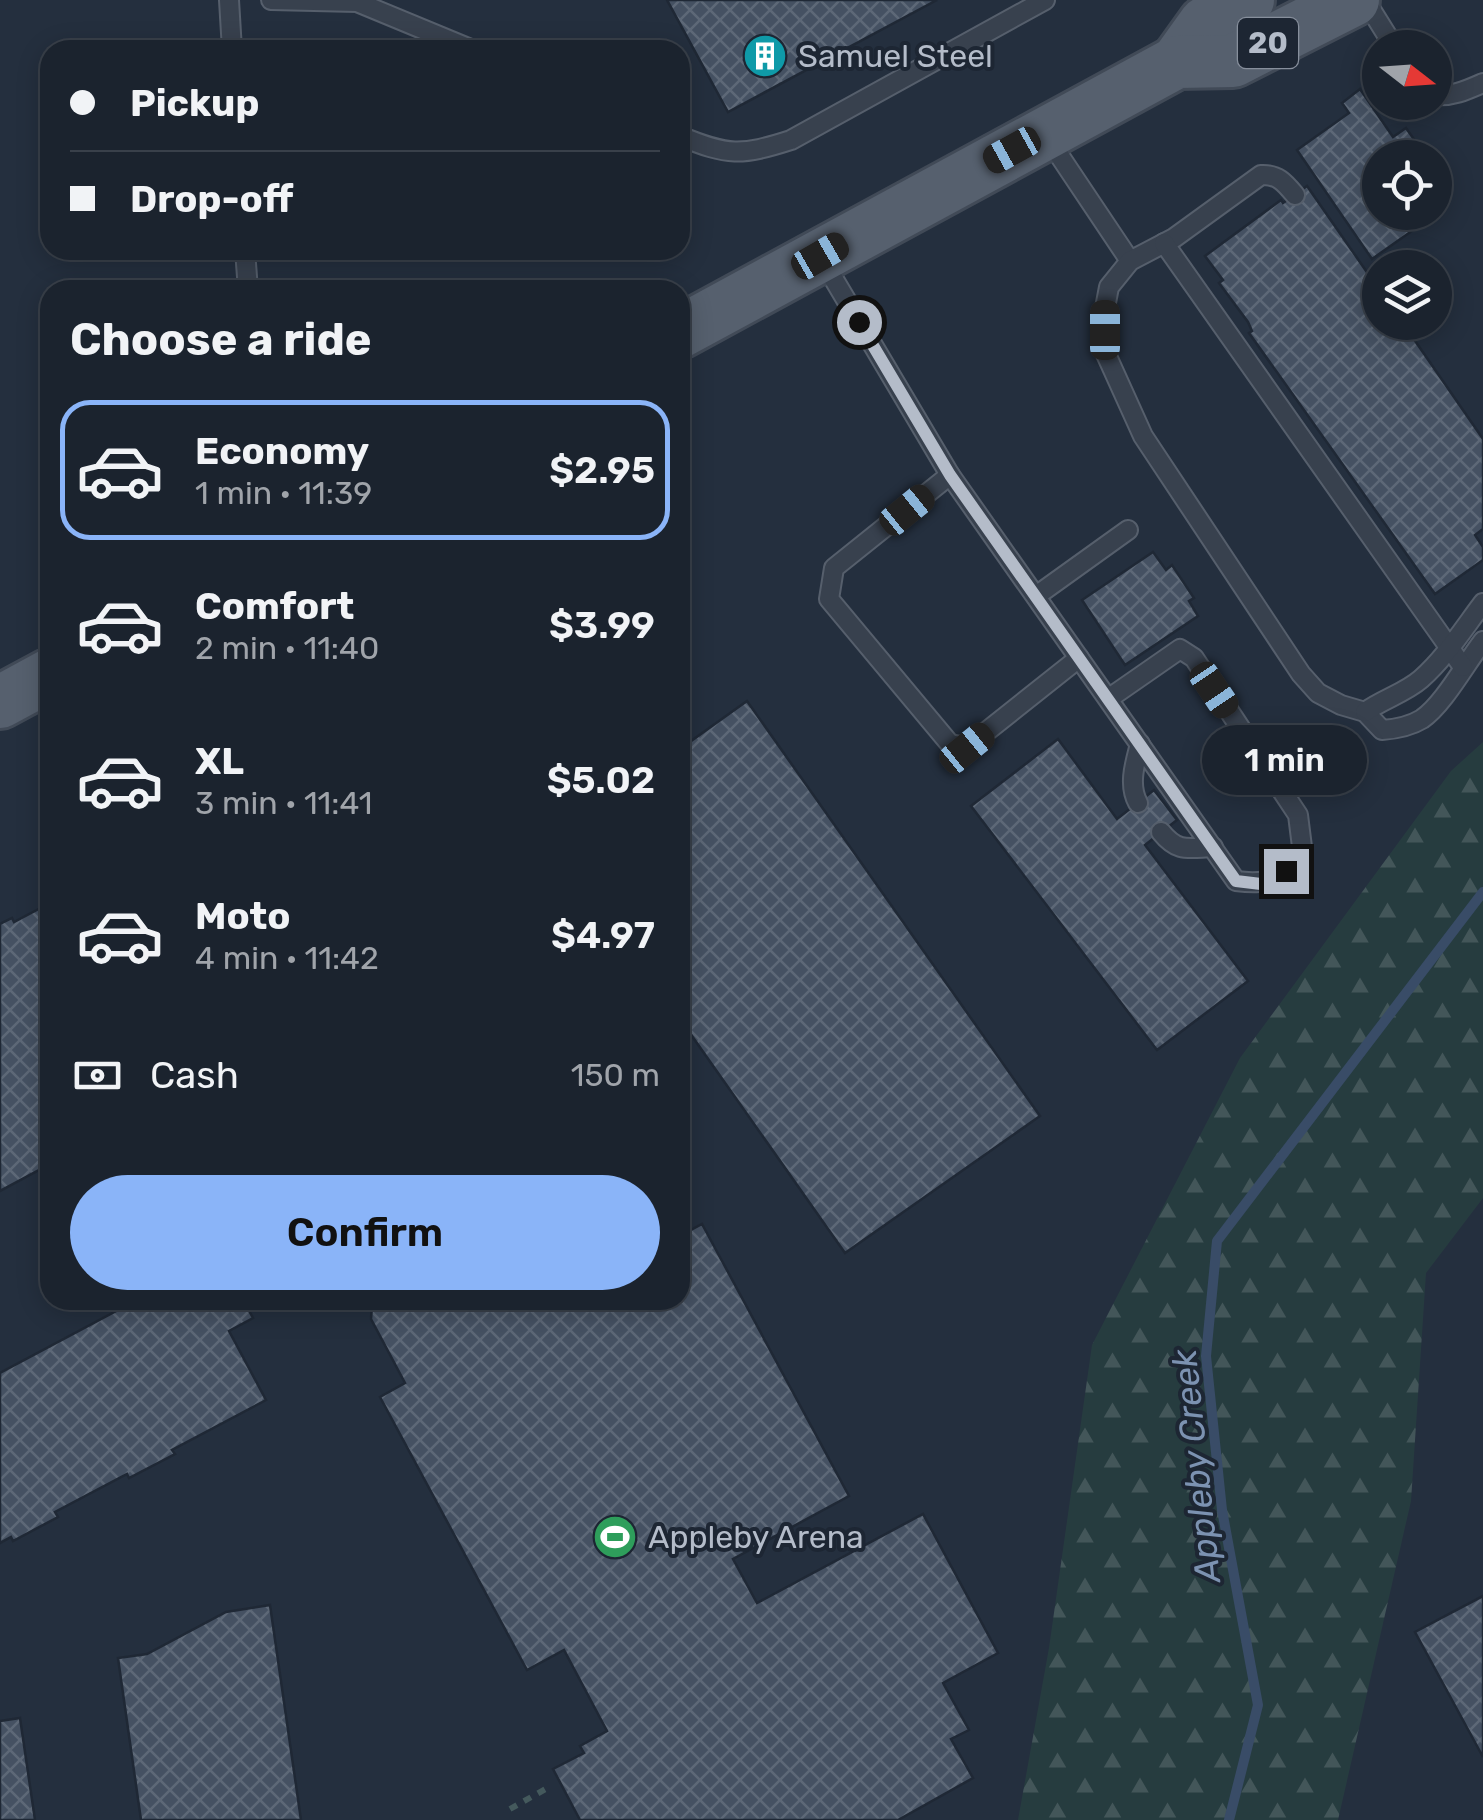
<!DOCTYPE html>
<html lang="en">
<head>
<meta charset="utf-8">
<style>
  :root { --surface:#1b232e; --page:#282f3a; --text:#f1f3f6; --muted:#a0a4aa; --line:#39404a; --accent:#8ab4f8 }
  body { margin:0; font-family:Rubik,sans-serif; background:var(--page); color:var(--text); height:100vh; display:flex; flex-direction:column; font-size:38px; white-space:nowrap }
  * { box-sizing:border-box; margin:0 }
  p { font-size:32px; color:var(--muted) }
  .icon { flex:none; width:55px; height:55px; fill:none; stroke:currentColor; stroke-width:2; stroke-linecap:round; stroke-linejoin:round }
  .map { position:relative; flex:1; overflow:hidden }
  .details { position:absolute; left:40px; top:280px; width:650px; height:1030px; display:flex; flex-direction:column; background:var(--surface); border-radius:30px; box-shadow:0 5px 25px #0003,0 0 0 2px var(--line) }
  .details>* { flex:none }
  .hud { position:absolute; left:40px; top:40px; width:650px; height:220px; border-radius:30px; box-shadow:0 5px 25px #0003,0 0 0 2px var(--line); display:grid; align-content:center; height:220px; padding:0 30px; background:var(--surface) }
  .needle { width:65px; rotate:107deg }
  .fabs { position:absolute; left:1362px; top:30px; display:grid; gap:20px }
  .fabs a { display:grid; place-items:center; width:90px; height:90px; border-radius:50%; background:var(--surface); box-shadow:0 5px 25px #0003,0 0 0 2px var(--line); font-size:50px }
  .end { position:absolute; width:45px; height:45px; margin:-22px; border:12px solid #b4bcc9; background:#111; box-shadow:0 0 0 5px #111 }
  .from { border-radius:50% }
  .bubble { position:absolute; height:70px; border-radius:35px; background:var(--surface); box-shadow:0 5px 25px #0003,0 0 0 2px var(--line); font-size:32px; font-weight:600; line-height:70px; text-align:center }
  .car { position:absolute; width:30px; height:60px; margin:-30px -15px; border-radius:12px; box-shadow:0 0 8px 2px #0007; background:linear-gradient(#222 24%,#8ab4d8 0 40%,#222 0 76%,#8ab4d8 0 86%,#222 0) }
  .hud b { display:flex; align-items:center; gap:35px; height:95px; font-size:38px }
  .hud b+b { border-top:2px solid var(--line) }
  .hud i { width:25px; height:25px; background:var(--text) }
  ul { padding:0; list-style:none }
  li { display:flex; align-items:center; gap:30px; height:140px; margin:0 20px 15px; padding:0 10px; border:5px solid transparent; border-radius:30px }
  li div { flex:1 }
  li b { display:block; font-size:38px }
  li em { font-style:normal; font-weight:600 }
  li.current { border-color:var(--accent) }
  li>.icon { width:90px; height:90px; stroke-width:1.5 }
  h2 { padding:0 30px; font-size:45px; line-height:120px }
  .pay { display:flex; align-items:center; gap:25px; height:110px; padding:0 30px; font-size:38px }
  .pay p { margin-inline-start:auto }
  .action { display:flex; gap:20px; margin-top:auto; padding:20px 30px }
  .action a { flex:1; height:115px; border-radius:60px; background:var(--accent); color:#111; font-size:40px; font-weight:600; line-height:115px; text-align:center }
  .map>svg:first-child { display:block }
</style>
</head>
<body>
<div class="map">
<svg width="1483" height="1820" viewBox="0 0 1483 1820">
  <defs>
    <pattern id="forest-firs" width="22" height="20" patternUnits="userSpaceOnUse" patternTransform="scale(2.5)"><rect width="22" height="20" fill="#263c3f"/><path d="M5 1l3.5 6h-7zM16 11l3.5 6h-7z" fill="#435659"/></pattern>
    <pattern id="building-cross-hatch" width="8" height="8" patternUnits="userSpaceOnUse" patternTransform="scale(2.5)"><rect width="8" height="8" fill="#455162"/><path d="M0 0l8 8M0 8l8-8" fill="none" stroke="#5d6877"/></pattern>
  </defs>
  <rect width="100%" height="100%" fill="#242f3e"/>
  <!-- forest -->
  <polygon fill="url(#forest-firs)" points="1483,742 1483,1198 1426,1273 1411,1501 1338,1820 1018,1820 1049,1648 1092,1345 1240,1058 1451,771"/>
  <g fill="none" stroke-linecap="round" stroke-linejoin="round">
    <!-- stream -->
    <polyline stroke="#394c67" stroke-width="10" points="1229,1820 1258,1705 1222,1510 1206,1356 1217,1241 1483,892"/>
  </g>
  <!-- building -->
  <g fill="url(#building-cross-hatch)" stroke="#1f2835" stroke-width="2.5">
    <polygon points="667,0 937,0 728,112"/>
    <polygon points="1360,89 1393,137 1406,128 1418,145 1405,155 1407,158 1380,158 1380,212 1435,212 1435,198 1443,209 1372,259 1297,150 1349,113 1342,103"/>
    <polygon points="1307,186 1380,291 1380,322 1402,322 1483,439 1483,529 1475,535 1483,547 1483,560 1435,594 1249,333 1252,331 1248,322 1219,283 1223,280 1205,256 1281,200 1283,203"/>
    <polygon points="1153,552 1166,570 1172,565 1194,598 1189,601 1198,616 1125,665 1082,600"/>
    <polygon points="747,701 1040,1116 845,1253 680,1019 680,749"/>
    <polygon points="1058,739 1117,819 1154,790 1177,820 1145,845 1248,981 1157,1050 971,806"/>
    <polygon points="50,903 50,1164 0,1191 0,924 12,918 14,922"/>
    <polygon points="702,1224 849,1496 733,1559 757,1603 923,1514 998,1653 943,1683 969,1730 951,1739 973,1778 898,1820 580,1820 553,1769 584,1753 580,1746 607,1731 564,1650 527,1670 380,1397 405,1383 371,1319 372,1306 378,1300 680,1300 680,1236"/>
    <polygon points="137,1300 243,1300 253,1318 229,1331 266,1400 172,1450 175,1454 129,1478 127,1474 55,1512 58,1517 13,1541 11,1537 0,1543 0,1373"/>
    <polygon points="1483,1596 1483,1757 1415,1632"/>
    <polygon points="270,1605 301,1820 141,1820 118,1658 147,1654 226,1612"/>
    <polygon points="20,1718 35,1820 0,1820 0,1721"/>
  </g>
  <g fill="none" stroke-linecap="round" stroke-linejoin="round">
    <!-- lane casing -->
    <g stroke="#565f6c" stroke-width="22">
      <g id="lane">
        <polyline points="229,0 232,50"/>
        <polyline points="271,0 357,2 473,50"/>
        <polyline points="1365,0 1395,48"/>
        <path d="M 1435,95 C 1452,97 1467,90 1483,83"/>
        <path d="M 680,136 C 728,156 741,156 791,140 L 1045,0"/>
        <polyline points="1047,137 1130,261"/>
        <path d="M 1295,195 C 1285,183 1278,174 1261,175 L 1174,238 L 1130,261 L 1109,287 L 1105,308 L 1105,352 L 1143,436 L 1301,674 L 1318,693 L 1341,705 L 1365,712 L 1382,730 C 1396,729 1409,727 1422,719 C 1443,705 1466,663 1483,641"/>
        <polyline points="1164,243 1463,667"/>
        <polyline points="245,250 248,290"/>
        <path d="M 823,261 L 950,475 L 1236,881 C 1273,886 1281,878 1302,847 L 1298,815 L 1194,658 L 1180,649 L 1108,699"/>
        <polyline points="950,475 834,568 829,599 950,744 967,747 1079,658"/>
        <polyline points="1036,596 1128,530"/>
        <path d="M 1365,712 C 1383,699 1405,693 1421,679 C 1445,658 1464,628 1483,603"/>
        <path d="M 1138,803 C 1128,785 1135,763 1140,744"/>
        <path d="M 1161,832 C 1178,853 1188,848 1213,847"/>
      </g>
    </g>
    <!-- primary casing -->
    <g stroke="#414a57" stroke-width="58">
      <g id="primary">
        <polyline points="1177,62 1205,23 1248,0"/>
        <polyline points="680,332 1177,62 1233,61 1353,0"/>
        <polyline points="0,702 50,675"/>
      </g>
    </g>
    <!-- path -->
    <polyline stroke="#44595c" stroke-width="6" stroke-dasharray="8 8" stroke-linecap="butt" points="510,1809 551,1786"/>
    <!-- lane -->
    <use href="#lane" stroke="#38414e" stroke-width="18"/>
    <!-- primary -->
    <use href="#primary" stroke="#56606e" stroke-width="52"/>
  </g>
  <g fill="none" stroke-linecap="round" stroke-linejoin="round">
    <!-- route -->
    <polyline stroke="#b4bcc9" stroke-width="12" points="859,322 950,475 1236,881 1261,884 1286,871"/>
  </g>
  <!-- icons -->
  <defs>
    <g id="building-disc" transform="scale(2.25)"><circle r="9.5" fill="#0f9aa8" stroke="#1d2633"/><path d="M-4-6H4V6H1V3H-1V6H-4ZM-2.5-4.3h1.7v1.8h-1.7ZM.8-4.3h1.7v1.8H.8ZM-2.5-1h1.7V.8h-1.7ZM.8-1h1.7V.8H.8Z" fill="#fff"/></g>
    <g id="stadium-disc" transform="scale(2.25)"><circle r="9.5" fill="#2e9e5b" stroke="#1d2633"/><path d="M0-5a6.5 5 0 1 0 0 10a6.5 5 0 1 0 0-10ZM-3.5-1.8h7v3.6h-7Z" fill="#fff"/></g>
  </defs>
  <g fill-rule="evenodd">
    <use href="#building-disc" x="765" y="56"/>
    <use href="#stadium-disc" x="615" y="1537"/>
  </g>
  <g text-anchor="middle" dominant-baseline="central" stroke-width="8" stroke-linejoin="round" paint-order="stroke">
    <!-- shield labels -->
    <rect fill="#1d2633" stroke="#878f9c" stroke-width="2.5" x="1238" y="18" width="60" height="50" rx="8"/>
    <g font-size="30" font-weight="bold" fill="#b4bcc9">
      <text x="1268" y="43">20</text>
    </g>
    <!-- poi labels -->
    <g font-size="32" fill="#b4bcc9" stroke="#1d2633" text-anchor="start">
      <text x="798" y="56">Samuel Steel</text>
      <text x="648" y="1537">Appleby Arena</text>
    </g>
    <!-- water labels -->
    <g font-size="35" font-style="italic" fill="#7c92b1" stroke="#1d2633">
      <text transform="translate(1196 1466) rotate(-96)">Appleby Creek</text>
    </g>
  </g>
</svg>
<div class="fabs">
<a><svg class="needle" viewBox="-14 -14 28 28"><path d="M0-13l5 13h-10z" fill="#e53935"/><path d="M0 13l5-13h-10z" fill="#a0a4aa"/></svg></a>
<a><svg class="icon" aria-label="locate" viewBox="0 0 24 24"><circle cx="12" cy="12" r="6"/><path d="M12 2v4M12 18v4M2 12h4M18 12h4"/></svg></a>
<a><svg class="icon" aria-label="layers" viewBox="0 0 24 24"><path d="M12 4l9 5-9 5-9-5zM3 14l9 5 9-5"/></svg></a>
</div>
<i class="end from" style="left:859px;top:322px"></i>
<i class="end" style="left:1286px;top:871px"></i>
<div class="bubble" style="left:1202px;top:725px;width:165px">1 min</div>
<i class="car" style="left:1012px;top:150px;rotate:241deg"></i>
<i class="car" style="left:820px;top:256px;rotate:60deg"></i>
<i class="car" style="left:1105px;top:330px;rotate:0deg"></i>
<i class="car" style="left:907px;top:510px;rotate:51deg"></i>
<i class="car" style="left:1214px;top:690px;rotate:146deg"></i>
<i class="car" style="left:967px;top:748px;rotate:51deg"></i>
<div class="hud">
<b><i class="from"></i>Pickup</b>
<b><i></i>Drop-off</b>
</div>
<section class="details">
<h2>Choose a ride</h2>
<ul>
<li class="current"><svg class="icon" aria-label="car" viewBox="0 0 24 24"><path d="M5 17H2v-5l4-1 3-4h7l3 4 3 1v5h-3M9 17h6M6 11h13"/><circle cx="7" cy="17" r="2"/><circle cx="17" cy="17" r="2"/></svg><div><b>Economy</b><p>1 min · 11:39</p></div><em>$2.95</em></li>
<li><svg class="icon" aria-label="car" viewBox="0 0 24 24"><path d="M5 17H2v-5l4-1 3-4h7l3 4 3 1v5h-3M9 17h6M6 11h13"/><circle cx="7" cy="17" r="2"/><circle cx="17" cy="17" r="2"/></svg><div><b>Comfort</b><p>2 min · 11:40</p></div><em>$3.99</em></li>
<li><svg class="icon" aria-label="car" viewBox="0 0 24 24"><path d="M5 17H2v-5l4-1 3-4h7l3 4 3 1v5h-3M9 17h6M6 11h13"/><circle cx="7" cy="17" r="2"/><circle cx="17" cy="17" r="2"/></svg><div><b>XL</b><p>3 min · 11:41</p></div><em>$5.02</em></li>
<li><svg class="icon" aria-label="car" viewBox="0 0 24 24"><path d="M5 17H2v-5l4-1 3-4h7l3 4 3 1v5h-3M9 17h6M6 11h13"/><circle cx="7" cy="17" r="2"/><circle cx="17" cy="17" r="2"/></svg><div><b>Moto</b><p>4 min · 11:42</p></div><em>$4.97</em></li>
</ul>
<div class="pay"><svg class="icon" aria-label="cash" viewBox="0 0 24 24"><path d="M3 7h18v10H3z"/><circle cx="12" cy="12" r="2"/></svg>Cash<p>150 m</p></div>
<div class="action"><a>Confirm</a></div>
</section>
</div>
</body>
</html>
